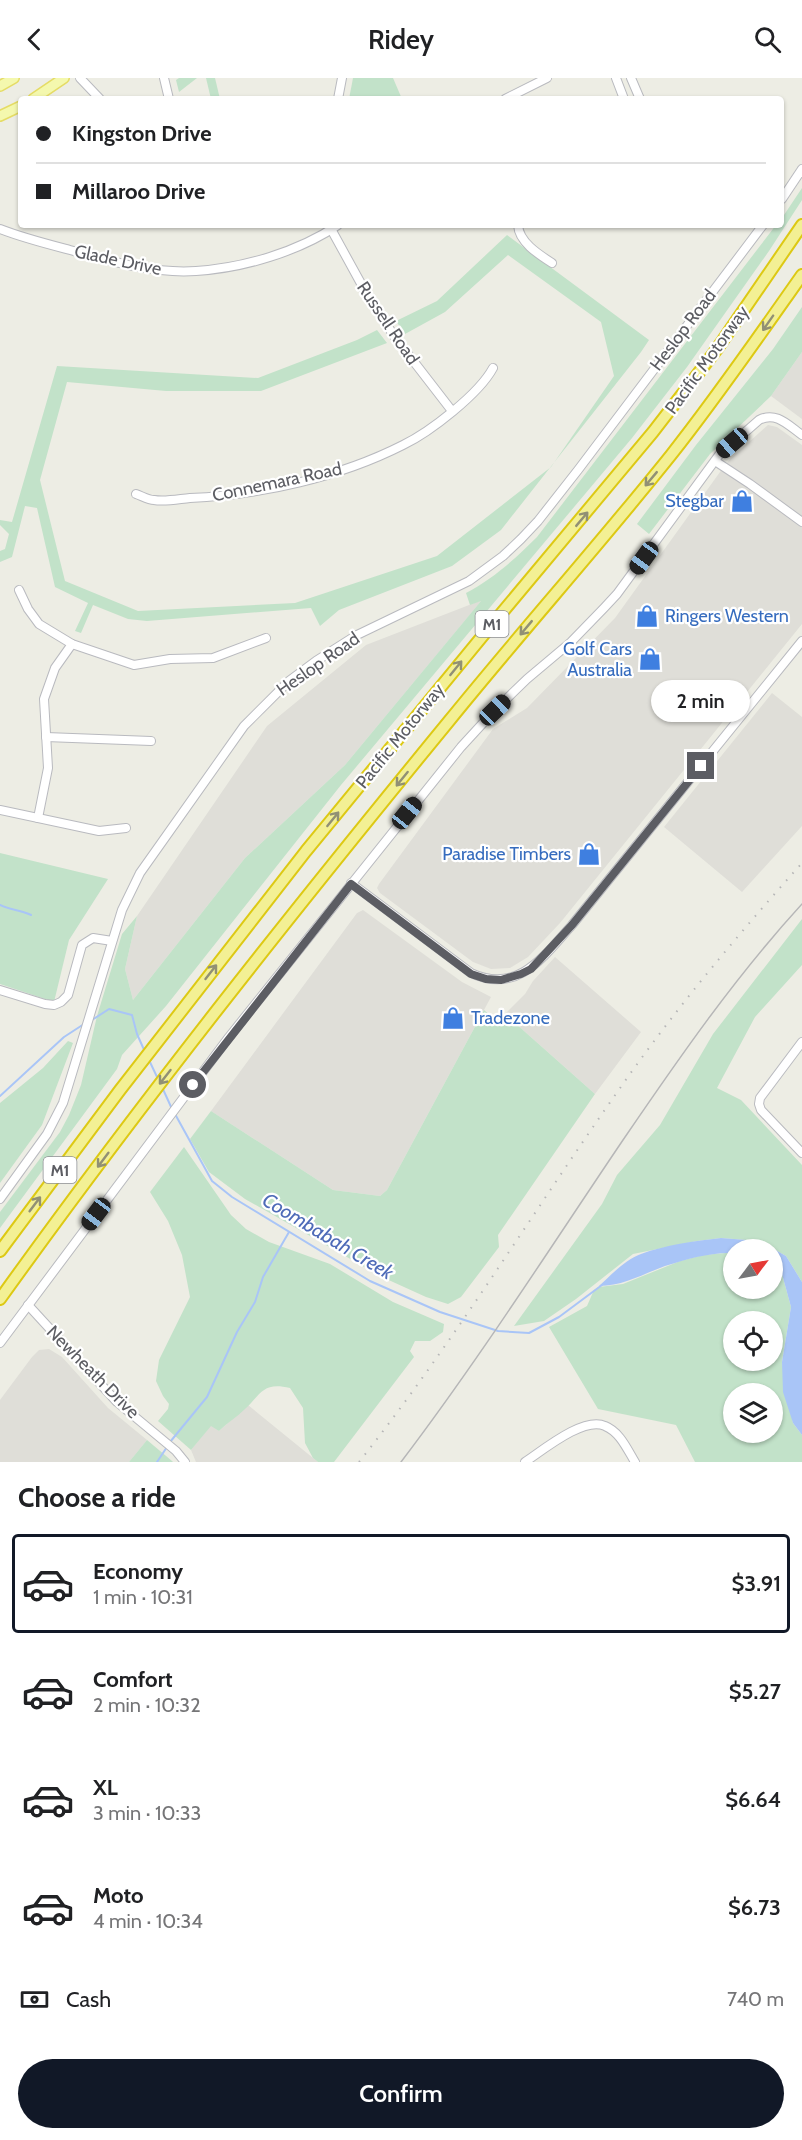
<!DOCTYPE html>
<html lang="en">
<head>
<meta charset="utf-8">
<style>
  :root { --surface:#fff; --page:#f6f6f6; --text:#202124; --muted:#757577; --line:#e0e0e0; --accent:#111827 }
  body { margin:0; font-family:Cabin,sans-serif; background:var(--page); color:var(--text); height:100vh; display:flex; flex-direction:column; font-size:22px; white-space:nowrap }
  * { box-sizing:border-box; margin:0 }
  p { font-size:20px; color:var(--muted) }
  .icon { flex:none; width:33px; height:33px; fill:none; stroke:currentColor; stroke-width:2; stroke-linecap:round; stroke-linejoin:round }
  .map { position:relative; height:1384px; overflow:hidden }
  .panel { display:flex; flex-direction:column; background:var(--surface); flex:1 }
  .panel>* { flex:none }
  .hud { position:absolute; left:18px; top:18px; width:766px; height:132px; border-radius:6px; box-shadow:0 2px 4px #0004; display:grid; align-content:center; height:132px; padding:0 18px; background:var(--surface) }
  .needle { width:39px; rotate:58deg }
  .tools { position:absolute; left:723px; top:1161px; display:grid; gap:12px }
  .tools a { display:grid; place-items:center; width:60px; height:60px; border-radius:50%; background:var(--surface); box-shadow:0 2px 4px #0004; font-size:30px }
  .end { position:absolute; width:27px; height:27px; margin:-14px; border:8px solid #5c5d63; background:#fff; box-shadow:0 0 0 3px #fff }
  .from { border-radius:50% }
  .bubble { position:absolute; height:42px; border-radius:21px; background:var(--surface); box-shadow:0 2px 4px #0004; font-size:20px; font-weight:600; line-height:42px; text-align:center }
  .car { position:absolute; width:18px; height:36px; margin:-18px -9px; border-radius:8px; box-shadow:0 0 4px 2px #0007; background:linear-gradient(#222 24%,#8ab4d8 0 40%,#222 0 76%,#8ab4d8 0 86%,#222 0) }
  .hud b { display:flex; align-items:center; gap:21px; height:57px; font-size:22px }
  .hud b+b { border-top:2px solid var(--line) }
  .hud i { width:15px; height:15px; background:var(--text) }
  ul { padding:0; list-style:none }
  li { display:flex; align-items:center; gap:18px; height:99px; margin:0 12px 9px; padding:0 6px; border:3px solid transparent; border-radius:6px }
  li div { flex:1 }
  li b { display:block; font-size:22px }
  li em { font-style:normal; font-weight:600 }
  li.active { border-color:var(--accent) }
  li>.icon { width:54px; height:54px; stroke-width:1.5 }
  h2 { padding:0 18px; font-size:27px; line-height:72px }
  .pay { display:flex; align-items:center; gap:15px; height:66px; padding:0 18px; font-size:22px }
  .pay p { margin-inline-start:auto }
  .button { display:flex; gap:12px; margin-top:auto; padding:12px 18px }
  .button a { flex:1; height:69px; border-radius:36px; background:var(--accent); color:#fff; font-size:24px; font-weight:600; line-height:69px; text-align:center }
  header { display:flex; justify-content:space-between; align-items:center; height:78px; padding:0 18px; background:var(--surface); font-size:27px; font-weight:600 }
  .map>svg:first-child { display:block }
</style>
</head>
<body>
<header><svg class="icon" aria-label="back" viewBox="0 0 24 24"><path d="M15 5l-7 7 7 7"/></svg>Ridey<svg class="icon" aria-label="search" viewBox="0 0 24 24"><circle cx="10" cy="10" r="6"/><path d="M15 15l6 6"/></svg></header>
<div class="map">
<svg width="802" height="1384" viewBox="0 0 802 1384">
  <rect width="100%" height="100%" fill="#edede4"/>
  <!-- industrial -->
  <g fill="#dfded8">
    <polygon points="802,274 802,341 771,318"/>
    <polygon points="768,347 777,349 802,367 802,546 560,845 528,879 510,890 491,891 473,884 380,815 377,810 379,806 493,651 527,630 615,540 720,394 730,381"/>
    <polygon points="482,522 345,687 245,780 133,922 125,891 137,838 267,648 366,567"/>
    <polygon points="772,615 802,639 802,748 742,814 664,749"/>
    <polygon points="363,832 462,904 491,919 387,1112 380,1118 333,1112 211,1033 357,835"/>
    <polygon points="555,879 641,954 595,1016 505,936 525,916 533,903"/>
    <polygon points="49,1271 62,1279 108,1330 147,1362 129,1384 0,1384 0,1322 32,1279 39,1272"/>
    <polygon points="248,1327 318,1384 196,1384 191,1372 211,1347 219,1353"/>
  </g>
  <!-- green -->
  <g fill="#c2e2c9" fill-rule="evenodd">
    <polygon points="179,0 197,0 179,14 176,2"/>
    <polygon points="206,0 215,0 220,21 211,21"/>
    <polygon points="353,0 393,0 402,21 349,21"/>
    <path d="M 802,110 L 802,122 L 769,173 L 687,289 L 632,360 L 341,707 L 166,928 L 122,977 L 117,991 L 0,1150 L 0,1134 L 60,1054 L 69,1037 L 81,1007 L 97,938 L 122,856 L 137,838 L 125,891 L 133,922 L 245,780 L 345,687 L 481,523 L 470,527 L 466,515 C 494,500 515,481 537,459 L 776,147 L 782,147 L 782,140 Z"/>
    <polygon points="507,157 649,262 641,274 501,452 452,488 339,532 320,548 311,530 147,543 128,541 93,527 81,555 75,553 88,525 55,509 37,430 25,428 12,479 0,484 0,473 5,471 9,456 0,447 0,442 12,444 57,288 258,300 357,262 377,252 387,265 261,313 166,313 67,304 40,402 65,503 138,533 295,525 437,478 551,389 614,298 601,244 508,177 445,234 405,256 396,243 437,223"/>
    <polygon points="802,229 802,274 771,318 710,376 649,456 637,446 696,367 773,271"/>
    <polygon points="0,775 108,801 69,862 54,924 0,906"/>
    <polygon points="802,841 802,887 755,939 717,1010 741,1022 802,1087 802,1204 786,1178 760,1163 721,1160 697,1163 633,1176 576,1221 544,1243 514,1248 602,1126 617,1097 660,1047 713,956"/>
    <polygon points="484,932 498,945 505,936 595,1016 498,1157 499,1169 461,1219 448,1226 426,1219 382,1199 245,1121 209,1094 190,1061 211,1033 333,1112 380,1118 387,1112"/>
    <polygon points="68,963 73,965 42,1047 0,1105 0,1025 43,990"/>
    <path d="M 184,1069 L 231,1137 L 246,1151 L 269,1164 L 330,1186 L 393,1224 L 444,1246 L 443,1254 L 430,1263 L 415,1263 L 410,1273 L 414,1279 L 334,1384 L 318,1384 L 313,1380 L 305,1365 L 303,1330 L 290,1310 C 263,1304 262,1315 245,1331 C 237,1339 227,1345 219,1353 L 211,1348 L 191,1372 L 158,1343 L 168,1331 L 169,1326 L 163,1318 L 156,1303 L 159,1282 L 190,1219 L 182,1177 L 168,1143 L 150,1114 Z"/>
    <path d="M 725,1175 L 733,1175 L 734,1210 L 772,1210 L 773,1186 L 782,1196 L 791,1229 L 782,1284 L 793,1345 L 802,1357 L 802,1384 L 695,1384 L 676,1347 L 598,1331 L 549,1249 L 587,1228 L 594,1212 L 599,1209 L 623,1206 L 680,1183 L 703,1177 ZM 734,1244 L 772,1244 L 772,1282 L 734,1282 ZM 734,1316 L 772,1316 L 772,1354 L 734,1354 Z"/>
    <polygon points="147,1362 172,1383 173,1384 129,1384"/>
  </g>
  <!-- water -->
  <path fill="#a9c5f7" d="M 721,1160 L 760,1163 L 786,1178 L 802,1204 L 802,1357 L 793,1345 L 783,1314 L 782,1284 L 791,1229 L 782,1196 L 773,1186 L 772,1172 L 734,1172 L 733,1175 C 711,1174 687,1181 665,1188 C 643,1196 623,1208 599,1208 C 611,1197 625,1182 641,1176 C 665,1167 694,1163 721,1160 Z"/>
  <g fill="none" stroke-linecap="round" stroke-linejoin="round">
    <!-- stream -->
    <g stroke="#a9c5f7" stroke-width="2">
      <path d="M 0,827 C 10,832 21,832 31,837"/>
      <polyline points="92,942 109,931 132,937 137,956 145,974"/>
      <polyline points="149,982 158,1001"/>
      <polyline points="162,1009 172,1031"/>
      <polyline points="0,1018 64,959 84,946"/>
      <polyline points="175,1036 212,1103 232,1119 370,1203 440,1234 498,1253 529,1255 559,1239 602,1207"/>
      <polyline points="170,1364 207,1319 237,1254 255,1224 263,1199 289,1154"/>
      <polyline points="157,1384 167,1369"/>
    </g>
    <!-- minor casing -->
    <g stroke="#b9babf" stroke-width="10">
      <g id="minor">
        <polyline points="80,0 100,21"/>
        <polyline points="164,0 169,21"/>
        <polyline points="616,0 624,21"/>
        <polyline points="631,0 640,21"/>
        <polyline points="338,21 342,0"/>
        <polyline points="505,21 547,0"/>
        <polyline points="782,121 802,91"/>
        <path d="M 518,147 C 519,164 538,176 552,185"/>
        <path d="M 0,151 C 23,160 47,166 70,172 C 110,183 154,196 196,193 C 243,190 298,174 338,147"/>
        <polyline points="331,151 364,211 394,258 452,333"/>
        <polyline points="715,383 750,406 802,444"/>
        <path d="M 136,416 C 142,418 148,422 154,422 C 165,424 179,421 190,420 C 261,417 340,399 403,367 C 430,354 479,316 493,290"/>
        <polyline points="19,512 28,531 39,546 72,566 134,587 170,581 213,580 266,560"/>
        <polyline points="46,659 151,663"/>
        <polyline points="0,732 99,753 126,750"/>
        <polyline points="38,740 48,690 44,621 55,590 72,566"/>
        <path d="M 351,805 L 471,895 C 518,917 544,878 572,847 L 802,563"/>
        <polyline points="0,912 45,926 54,927 61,924 68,917 82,867 93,860 112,863"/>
        <polyline points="802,964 760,1020 759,1026 761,1032 802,1075"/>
        <polyline points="0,1121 47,1056 63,1025 122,832 140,795 244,648 289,603 316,583 357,557 469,503 503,478 521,461 538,443 578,392 763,147"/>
        <polyline points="28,1227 117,1324 176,1373 185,1384"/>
        <path d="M 0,1265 L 229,959 L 461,669 L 495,632 L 527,601 L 571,564 L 604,530 L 617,516 L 719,377 L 759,342 C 776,333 788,347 802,357"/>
        <path d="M 525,1384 C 543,1372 584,1338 605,1348 C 620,1354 627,1371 635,1384"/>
      </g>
    </g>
    <!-- major casing -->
    <g stroke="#e5dc65" stroke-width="12">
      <g id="major">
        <polyline points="0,8 14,0"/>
        <polyline points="33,21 64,0"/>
        <polyline points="0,38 21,28"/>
      </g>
    </g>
    <!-- highway casing -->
    <g stroke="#ddc914" stroke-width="14">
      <g id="highway">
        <polyline points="0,1173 120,1012 306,773 485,555 653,354 717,271 802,147"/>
        <path d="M 0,1221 C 142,1023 294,832 449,643 C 522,553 599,467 671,377 C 717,319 759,258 802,197"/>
      </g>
    </g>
    <!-- minor -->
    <use href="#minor" stroke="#fff" stroke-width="8"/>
    <!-- major -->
    <use href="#major" stroke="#f4f8ae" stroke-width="9"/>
    <!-- highway -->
    <use href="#highway" stroke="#f3f094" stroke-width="10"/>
    <!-- tram -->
    <path stroke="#b6b6b7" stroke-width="1.5" d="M 401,1384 C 480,1280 550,1170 623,1062 C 679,980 735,899 802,826"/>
    <!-- rail -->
    <path stroke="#b6b6b7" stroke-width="2" stroke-dasharray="1.5 8" stroke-linecap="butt" d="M 359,1384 C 459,1258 541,1120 635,989 C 687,917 743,851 802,785"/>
  </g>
  <!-- one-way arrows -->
  <defs><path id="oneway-shaft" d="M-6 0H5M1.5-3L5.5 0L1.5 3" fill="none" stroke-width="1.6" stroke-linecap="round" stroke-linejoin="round" transform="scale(1.5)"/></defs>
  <g stroke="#919074">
    <use href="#oneway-shaft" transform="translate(768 245) rotate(125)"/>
    <use href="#oneway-shaft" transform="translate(651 401) rotate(130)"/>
    <use href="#oneway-shaft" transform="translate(582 441) rotate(-50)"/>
    <use href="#oneway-shaft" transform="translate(526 550) rotate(130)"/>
    <use href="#oneway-shaft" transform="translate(456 590) rotate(-51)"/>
    <use href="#oneway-shaft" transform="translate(402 701) rotate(129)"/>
    <use href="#oneway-shaft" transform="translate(333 741) rotate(-51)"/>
    <use href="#oneway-shaft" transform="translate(211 894) rotate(-52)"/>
    <use href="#oneway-shaft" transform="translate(165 999) rotate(128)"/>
    <use href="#oneway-shaft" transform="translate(103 1082) rotate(127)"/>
    <use href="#oneway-shaft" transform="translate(35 1126) rotate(-53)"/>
  </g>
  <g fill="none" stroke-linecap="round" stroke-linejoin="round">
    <!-- route -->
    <polyline stroke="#5c5d63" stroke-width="8" points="193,1007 351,806 471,896 486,901 501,902 521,896 531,891 572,847 701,688"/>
  </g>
  <!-- icons -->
  <defs>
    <g id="shop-bare" transform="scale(1.8)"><path d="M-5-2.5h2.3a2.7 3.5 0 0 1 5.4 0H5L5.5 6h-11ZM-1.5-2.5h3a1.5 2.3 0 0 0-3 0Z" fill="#3f7fe0" stroke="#fff" stroke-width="2.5" paint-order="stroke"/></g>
  </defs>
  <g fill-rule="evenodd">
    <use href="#shop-bare" x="742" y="423"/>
    <use href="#shop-bare" x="647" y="538"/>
    <use href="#shop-bare" x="650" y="581"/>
    <use href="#shop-bare" x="589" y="776"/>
    <use href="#shop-bare" x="453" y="940"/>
  </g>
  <g text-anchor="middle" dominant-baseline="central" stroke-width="4.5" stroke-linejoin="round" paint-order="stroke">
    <!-- shield labels -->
    <g fill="#fff" stroke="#8d8e92" stroke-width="1.5">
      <rect x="475.5" y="533" width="33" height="26" rx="4.5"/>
      <rect x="43.5" y="1079" width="33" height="26" rx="4.5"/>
    </g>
    <g font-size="16" font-weight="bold" fill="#5c5d63">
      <text x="492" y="546">M1</text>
      <text x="60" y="1092">M1</text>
    </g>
    <!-- street labels -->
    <g font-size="18" fill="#5c5d63" stroke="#fff">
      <text transform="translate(118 182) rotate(12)">Glade Drive</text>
      <text transform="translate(388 245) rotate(56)">Russell Road</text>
      <text transform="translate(683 252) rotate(-53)">Heslop Road</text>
      <text transform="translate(707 282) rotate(-54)">Pacific Motorway</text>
      <text transform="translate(277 404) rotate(-12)">Connemara Road</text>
      <text transform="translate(318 586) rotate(-35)">Heslop Road</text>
      <text transform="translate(400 658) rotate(-51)">Pacific Motorway</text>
      <text transform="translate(93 1294) rotate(45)">Newheath Drive</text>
    </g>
    <!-- shop labels -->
    <g font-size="18" fill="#366cbe" stroke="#fff" text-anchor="end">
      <text x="724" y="423">Stegbar</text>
      <text x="665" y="538" text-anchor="start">Ringers Western</text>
      <text x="632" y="571">Golf Cars<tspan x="632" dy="21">Australia</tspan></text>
      <text x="571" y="776">Paradise Timbers</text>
      <text x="471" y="940" text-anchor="start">Tradezone</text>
    </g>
    <!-- water labels -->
    <g font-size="20" font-style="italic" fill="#4e6bb8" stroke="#fff">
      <text transform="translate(328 1158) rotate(31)">Coombabah Creek</text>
    </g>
  </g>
</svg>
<div class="tools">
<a><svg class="needle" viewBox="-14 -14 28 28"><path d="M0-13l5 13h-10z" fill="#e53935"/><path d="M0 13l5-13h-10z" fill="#757577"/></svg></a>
<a><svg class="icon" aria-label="locate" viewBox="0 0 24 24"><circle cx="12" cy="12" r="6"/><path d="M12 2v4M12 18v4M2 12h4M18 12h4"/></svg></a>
<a><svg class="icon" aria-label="layers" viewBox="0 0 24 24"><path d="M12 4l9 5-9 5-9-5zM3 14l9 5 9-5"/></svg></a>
</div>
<i class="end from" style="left:193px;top:1007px"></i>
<i class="end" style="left:701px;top:688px"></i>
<div class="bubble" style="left:651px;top:602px;width:99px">2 min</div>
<i class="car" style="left:732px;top:365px;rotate:229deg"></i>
<i class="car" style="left:644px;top:480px;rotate:216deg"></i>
<i class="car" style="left:495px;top:632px;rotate:46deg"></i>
<i class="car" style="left:407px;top:735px;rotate:39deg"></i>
<i class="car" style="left:96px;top:1136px;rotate:217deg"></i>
<div class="hud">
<b><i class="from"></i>Kingston Drive</b>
<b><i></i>Millaroo Drive</b>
</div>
</div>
<section class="panel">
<h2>Choose a ride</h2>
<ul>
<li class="active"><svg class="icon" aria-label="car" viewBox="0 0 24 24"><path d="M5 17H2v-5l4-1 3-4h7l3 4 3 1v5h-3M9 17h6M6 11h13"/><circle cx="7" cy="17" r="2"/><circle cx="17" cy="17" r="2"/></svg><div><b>Economy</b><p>1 min · 10:31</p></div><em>$3.91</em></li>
<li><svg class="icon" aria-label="car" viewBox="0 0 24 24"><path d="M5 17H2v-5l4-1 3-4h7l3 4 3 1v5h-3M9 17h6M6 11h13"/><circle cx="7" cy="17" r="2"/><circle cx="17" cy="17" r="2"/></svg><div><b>Comfort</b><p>2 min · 10:32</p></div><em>$5.27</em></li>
<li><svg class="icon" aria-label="car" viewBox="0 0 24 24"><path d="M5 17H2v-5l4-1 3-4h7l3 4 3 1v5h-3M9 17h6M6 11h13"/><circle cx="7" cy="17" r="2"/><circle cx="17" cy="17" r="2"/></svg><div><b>XL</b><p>3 min · 10:33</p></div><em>$6.64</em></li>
<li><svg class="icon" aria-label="car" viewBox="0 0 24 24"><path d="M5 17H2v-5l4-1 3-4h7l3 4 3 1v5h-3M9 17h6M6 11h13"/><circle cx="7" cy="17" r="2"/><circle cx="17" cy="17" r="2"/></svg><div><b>Moto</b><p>4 min · 10:34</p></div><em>$6.73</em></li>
</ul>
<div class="pay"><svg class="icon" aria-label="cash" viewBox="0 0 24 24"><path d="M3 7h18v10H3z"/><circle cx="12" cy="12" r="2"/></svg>Cash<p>740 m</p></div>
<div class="button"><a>Confirm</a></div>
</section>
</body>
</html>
